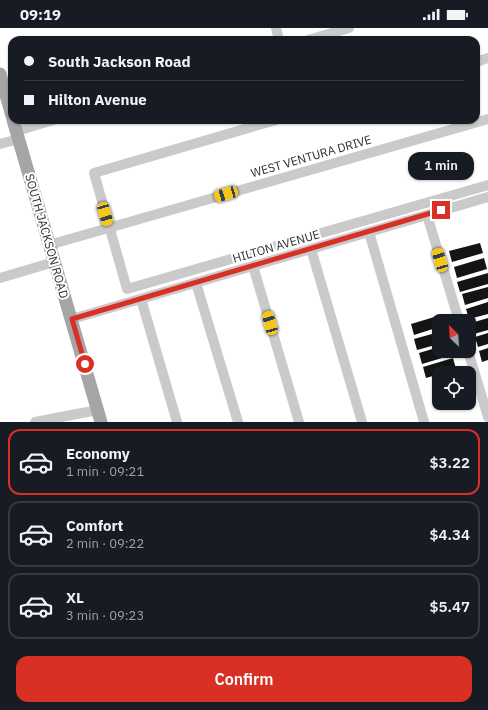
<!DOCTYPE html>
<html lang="en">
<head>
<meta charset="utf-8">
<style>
  :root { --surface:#171b24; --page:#242831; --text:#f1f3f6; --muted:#9ea1a6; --line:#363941; --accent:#d93025 }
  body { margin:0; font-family:"IBM Plex Sans",sans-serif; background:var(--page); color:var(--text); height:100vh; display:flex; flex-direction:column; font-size:15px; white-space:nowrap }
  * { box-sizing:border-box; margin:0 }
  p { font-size:13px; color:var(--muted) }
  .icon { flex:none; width:22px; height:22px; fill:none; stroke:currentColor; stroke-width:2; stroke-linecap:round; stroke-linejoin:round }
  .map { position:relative; height:394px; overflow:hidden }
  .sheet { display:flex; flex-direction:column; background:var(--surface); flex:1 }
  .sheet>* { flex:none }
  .banner { position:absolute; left:8px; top:8px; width:472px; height:88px; border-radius:12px; box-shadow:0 1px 3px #0004; display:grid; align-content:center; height:88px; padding:0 16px; background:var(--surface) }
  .needle { width:26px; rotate:335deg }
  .controls { position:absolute; left:432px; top:286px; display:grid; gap:8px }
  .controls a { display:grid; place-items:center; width:44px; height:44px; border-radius:8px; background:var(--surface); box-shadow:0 1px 3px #0004; font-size:20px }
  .end { position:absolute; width:18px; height:18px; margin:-9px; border:5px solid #d93025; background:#fff; box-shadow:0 0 0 2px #fff }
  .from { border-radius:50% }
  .bubble { position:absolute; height:28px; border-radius:12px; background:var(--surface); box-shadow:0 1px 3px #0004; font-size:13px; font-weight:600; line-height:28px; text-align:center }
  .car { position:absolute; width:12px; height:24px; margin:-12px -6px; border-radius:5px; box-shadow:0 0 3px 1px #0007; background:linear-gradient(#f5c518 24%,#345 0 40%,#f5c518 0 76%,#345 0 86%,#f5c518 0) }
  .banner b { display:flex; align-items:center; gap:14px; height:38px; font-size:15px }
  .banner b+b { border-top:1px solid var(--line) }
  .banner i { width:10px; height:10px; background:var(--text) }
  ul { padding:7px 0 0; list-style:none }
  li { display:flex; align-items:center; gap:12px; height:66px; margin:0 8px 6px; padding:0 8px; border:2px solid var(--line); border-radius:12px }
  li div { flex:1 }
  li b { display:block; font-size:15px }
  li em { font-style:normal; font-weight:600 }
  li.selected { border-color:var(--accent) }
  li>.icon { width:36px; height:36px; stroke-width:1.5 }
  .button { display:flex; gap:8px; margin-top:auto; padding:8px 16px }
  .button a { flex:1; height:46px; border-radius:12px; background:var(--accent); color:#fff; font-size:16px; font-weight:600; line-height:46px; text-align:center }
  .status { display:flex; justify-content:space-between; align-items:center; height:28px; padding:0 20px; background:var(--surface); direction:ltr }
  .status svg { height:11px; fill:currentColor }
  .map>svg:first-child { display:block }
</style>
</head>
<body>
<div class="status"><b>09:19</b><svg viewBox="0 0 49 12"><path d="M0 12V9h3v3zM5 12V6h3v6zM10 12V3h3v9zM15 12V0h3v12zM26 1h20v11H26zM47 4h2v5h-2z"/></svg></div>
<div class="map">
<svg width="488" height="394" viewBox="0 0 488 394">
  <rect width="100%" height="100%" fill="#fff"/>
  <!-- building -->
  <g fill="#141414">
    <polygon points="480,215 483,225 452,234 449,223"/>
    <polygon points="484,230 487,241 457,250 454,239"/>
    <polygon points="488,245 488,256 460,264 457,254"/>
    <polygon points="488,259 488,270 465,277 462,266"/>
    <polygon points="488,274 488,286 469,291 466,281"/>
    <polygon points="441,287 443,293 439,293 439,299 414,307 411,296"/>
    <polygon points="488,290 488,302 474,306 471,295"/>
    <polygon points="439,304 439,316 417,322 414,311"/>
    <polygon points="488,305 488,316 478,319 475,309"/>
    <polygon points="439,319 439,323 451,323 452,327 422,336 419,325"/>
    <polygon points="488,320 488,332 482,334 479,323"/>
    <polygon points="453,330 456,341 426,350 423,339"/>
  </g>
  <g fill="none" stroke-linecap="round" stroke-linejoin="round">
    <!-- minor -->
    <g stroke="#cacaca" stroke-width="10">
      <polyline points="276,0 279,12"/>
      <polyline points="308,12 349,0"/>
      <polyline points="476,34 488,30"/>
      <polyline points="276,92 94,145 127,261 488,157"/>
      <polyline points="17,103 53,92"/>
      <polyline points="0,116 19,111"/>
      <polyline points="427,187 459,293"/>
      <polyline points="369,204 424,394"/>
      <polyline points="49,217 488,91"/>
      <polyline points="311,221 362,394"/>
      <polyline points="253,238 299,394"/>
      <polyline points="0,250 54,234"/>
      <polyline points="196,255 238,394"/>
      <polyline points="141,271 177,394"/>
      <polyline points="72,291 488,169"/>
      <polyline points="468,323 488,389"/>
      <polyline points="35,394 98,382"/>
    </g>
    <!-- major -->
    <g stroke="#a5a5a5" stroke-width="13">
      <polyline points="0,46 12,88"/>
      <polyline points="13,92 101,394"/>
    </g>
  </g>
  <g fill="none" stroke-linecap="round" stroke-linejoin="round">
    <!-- route -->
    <polyline stroke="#d93025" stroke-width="5" points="85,336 72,291 441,182"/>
  </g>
  <g text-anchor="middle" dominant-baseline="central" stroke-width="4" stroke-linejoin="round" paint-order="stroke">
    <!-- street labels -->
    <g font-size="12" fill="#2d2d2d" stroke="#fff">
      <text transform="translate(311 128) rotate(-16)">WEST VENTURA DRIVE</text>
      <text transform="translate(47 208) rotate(74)">SOUTH JACKSON ROAD</text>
      <text transform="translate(276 218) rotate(-16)">HILTON AVENUE</text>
    </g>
  </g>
</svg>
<div class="controls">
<a><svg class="needle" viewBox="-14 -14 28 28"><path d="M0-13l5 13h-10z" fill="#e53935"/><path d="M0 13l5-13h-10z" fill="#9ea1a6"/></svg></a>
<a><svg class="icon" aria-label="locate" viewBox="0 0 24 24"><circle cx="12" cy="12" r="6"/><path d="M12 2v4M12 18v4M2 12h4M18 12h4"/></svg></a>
</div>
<i class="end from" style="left:85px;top:336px"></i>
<i class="end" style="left:441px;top:182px"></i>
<div class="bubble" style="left:408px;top:124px;width:66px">1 min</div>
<i class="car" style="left:226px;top:166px;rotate:254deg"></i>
<i class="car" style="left:105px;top:186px;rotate:164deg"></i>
<i class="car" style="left:440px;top:232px;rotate:343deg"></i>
<i class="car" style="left:270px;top:295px;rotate:344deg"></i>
<div class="banner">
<b><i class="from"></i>South Jackson Road</b>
<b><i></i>Hilton Avenue</b>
</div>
</div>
<section class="sheet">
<ul>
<li class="selected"><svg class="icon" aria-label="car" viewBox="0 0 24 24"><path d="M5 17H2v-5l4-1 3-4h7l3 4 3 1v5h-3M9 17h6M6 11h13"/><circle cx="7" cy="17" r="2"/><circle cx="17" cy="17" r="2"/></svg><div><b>Economy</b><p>1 min · 09:21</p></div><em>$3.22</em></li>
<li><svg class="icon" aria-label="car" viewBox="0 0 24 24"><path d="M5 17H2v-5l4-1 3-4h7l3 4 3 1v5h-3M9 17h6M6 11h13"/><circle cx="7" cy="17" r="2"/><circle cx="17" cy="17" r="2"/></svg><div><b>Comfort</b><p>2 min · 09:22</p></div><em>$4.34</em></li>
<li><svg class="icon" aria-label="car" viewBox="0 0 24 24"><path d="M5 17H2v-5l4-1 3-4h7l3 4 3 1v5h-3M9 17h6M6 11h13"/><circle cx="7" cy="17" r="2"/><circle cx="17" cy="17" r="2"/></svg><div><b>XL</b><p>3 min · 09:23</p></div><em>$5.47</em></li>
</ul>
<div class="button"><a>Confirm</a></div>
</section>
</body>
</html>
